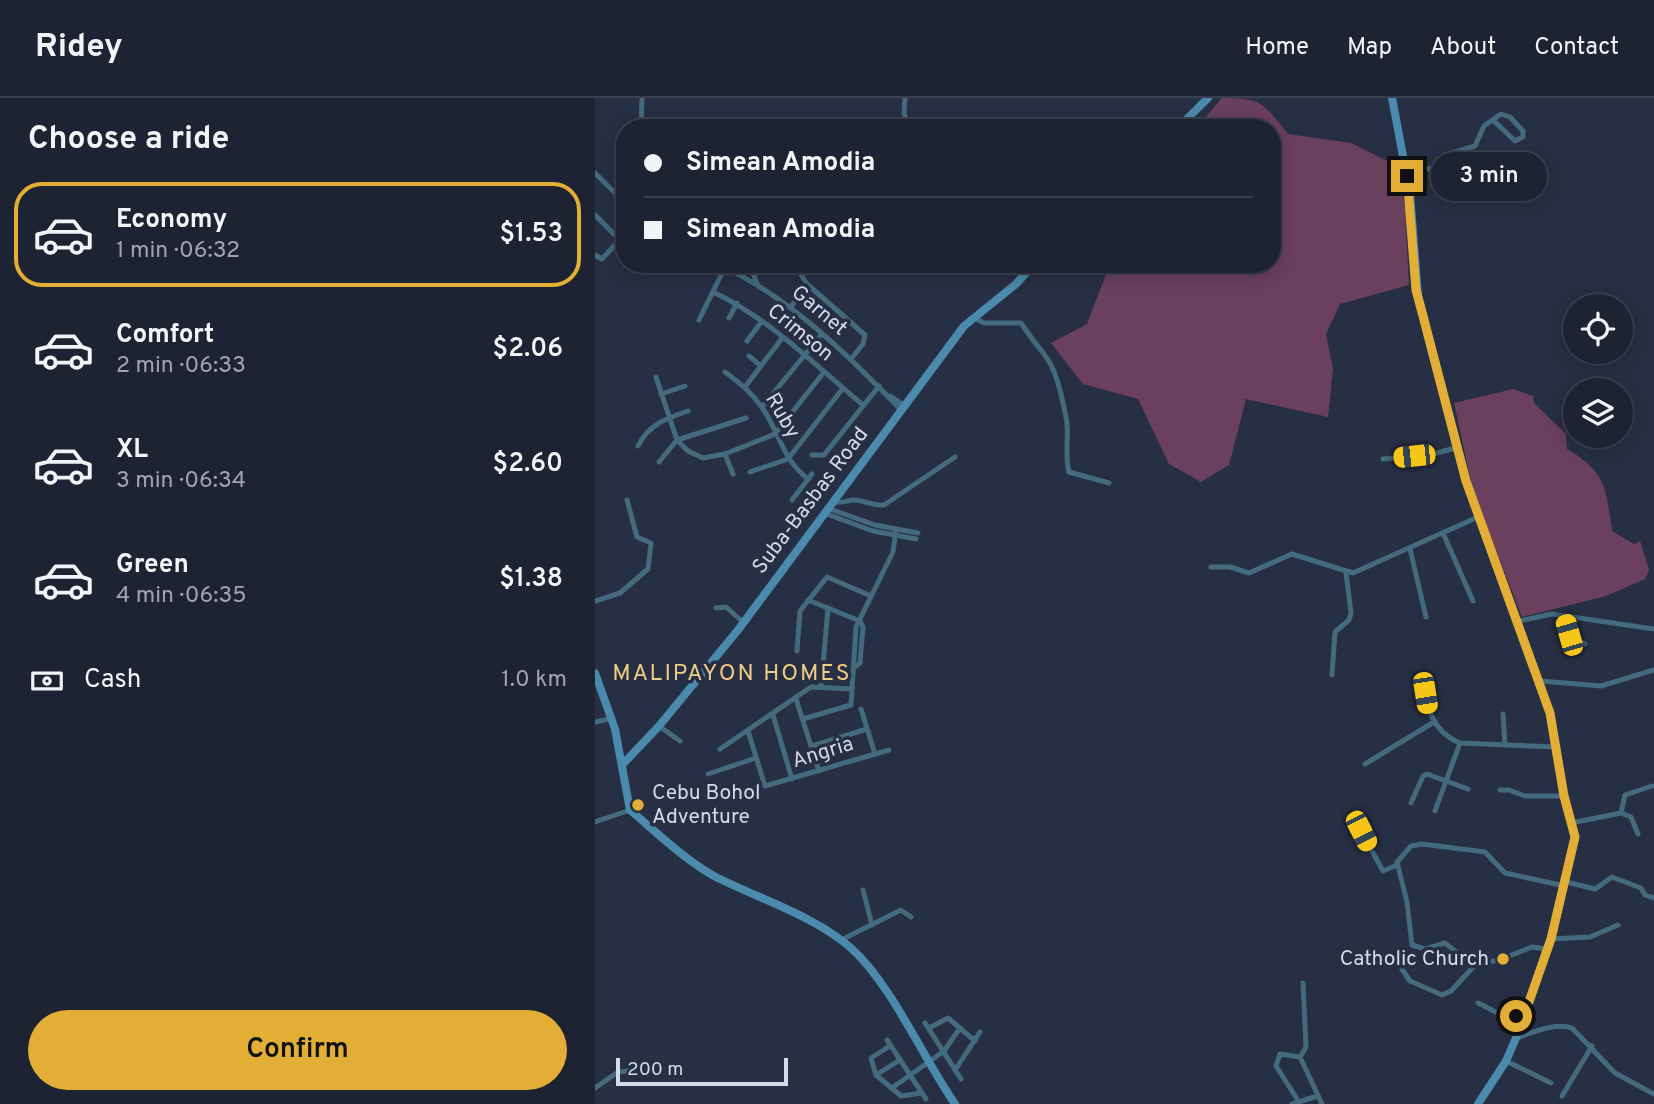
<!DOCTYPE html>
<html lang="en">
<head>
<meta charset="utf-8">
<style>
  :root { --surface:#1d2333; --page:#2a2f3f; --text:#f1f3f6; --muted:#a0a4ac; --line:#3b404e; --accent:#e3ae35 }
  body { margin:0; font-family:Overpass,sans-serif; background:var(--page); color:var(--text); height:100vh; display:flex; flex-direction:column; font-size:26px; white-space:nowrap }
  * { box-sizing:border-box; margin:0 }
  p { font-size:23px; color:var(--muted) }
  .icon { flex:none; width:38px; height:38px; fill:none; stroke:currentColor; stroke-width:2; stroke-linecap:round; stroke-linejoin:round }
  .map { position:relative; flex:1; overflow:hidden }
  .side { display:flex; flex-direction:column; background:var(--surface); width:595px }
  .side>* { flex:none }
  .top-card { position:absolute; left:21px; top:21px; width:665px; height:154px; border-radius:28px; box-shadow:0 4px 18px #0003,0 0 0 2px var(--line); display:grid; align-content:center; height:154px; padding:0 28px; background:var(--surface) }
  .buttons { position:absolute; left:968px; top:196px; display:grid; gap:14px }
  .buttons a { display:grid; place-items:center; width:70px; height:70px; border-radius:50%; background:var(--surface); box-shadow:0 4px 18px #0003,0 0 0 2px var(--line); font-size:35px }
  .scale { position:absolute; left:21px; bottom:18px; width:172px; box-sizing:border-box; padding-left:7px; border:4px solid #d5dae8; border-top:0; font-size:19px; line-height:24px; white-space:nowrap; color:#d5dae8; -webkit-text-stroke:5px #272f44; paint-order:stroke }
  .end { position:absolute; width:32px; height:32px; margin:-16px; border:9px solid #e3ae35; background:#111; box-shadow:0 0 0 4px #111 }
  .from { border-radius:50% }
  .bubble { position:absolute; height:49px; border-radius:24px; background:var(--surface); box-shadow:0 4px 18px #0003,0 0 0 2px var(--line); font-size:23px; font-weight:600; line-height:49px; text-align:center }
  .car { position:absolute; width:21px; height:42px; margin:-21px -10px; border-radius:9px; box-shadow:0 0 5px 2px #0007; background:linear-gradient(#f5c518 24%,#345 0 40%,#f5c518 0 76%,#345 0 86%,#f5c518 0) }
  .top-card b { display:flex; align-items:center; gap:24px; height:66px; font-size:26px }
  .top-card b+b { border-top:2px solid var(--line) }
  .top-card i { width:18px; height:18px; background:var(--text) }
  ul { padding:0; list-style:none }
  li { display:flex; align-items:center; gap:21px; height:105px; margin:0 14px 10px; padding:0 14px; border:4px solid transparent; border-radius:28px }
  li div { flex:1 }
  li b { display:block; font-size:26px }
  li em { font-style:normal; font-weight:600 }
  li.on { border-color:var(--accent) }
  li>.icon { width:63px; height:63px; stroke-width:1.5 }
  h2 { padding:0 28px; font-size:32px; line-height:84px }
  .pay { display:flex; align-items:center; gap:18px; height:77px; padding:0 28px; font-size:26px }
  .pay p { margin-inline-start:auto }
  .action { display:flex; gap:14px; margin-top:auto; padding:14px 28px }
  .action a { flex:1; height:80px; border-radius:42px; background:var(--accent); color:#111; font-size:28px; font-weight:600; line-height:80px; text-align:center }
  header { display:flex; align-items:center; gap:42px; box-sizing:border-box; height:98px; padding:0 35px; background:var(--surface); border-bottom:2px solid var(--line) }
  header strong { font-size:33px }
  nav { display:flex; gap:38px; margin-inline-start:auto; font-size:24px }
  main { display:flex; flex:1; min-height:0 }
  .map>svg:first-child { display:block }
</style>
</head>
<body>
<header>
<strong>Ridey</strong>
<nav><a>Home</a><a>Map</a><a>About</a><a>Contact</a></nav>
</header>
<main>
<section class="side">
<h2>Choose a ride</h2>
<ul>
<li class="on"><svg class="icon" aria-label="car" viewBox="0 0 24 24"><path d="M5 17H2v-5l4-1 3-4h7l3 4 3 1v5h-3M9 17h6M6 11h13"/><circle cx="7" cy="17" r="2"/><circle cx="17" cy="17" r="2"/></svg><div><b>Economy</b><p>1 min · 06:32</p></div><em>$1.53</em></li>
<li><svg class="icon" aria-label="car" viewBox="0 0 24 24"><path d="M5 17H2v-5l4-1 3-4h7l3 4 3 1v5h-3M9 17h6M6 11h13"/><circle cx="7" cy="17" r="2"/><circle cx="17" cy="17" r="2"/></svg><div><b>Comfort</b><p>2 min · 06:33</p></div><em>$2.06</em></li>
<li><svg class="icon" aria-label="car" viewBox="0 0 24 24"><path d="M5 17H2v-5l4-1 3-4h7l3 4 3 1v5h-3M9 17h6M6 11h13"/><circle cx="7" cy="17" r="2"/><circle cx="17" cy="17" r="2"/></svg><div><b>XL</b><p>3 min · 06:34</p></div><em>$2.60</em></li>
<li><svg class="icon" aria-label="car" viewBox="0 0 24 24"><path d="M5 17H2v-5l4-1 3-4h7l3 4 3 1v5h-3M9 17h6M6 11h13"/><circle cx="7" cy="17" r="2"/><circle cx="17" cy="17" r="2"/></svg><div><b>Green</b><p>4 min · 06:35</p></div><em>$1.38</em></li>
</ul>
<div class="pay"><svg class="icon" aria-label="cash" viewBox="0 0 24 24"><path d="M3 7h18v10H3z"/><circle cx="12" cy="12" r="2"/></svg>Cash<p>1.0 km</p></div>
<div class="action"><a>Confirm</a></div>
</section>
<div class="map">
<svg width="1059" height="1006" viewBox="0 0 1059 1006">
  <rect width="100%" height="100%" fill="#272f44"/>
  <!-- green -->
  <g fill="#6b3f5e">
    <path d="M 627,0 C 668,0 668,5 693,36 L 756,45 L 804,69 L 810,112 L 814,187 L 745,206 L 731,236 L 738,271 L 733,319 L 651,301 L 634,367 L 606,384 L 574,366 L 543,301 L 488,286 L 456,245 L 492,226 L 515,166 L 677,166 L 677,30 L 611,30 L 609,21 Z"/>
    <path d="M 918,291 L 938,298 L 939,305 L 971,336 L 972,351 C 1011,374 1011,390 1017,433 L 1039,446 L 1045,443 L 1054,472 L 1050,481 L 1011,498 L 927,519 L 878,393 L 859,305 Z"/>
  </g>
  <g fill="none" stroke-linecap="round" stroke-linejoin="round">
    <!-- street -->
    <g stroke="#436a7f" stroke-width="5">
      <polyline points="310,0 309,15 314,30"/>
      <polyline points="46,30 47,0"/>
      <polyline points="809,60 833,71 840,70 853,56 880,48 889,28 906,16 915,19 928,33 928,39 920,43 899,23"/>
      <polyline points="0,75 30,105"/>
      <polyline points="0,117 25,142"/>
      <polyline points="0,157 7,161 30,136"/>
      <path d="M 123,166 C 196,200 252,256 306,312"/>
      <polyline points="154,166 162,185"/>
      <polyline points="199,166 212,186 270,237 268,246 256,261"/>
      <path d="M 118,194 C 175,221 220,267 268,307"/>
      <polyline points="196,209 212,186"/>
      <polyline points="134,220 142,205"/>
      <path d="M 379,220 L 389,225 L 426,225 C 434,237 441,246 449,256 C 462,272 467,300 471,319 C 475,337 469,355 474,374 L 514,385"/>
      <polyline points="104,222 130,169"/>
      <polyline points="152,243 167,223"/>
      <polyline points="154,258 166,268"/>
      <path d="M 130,274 C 144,284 156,294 166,308 C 185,334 186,360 213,381"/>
      <polyline points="61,279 82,342 93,353 108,360 130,356 180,336 229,274"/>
      <polyline points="150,289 188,239"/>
      <polyline points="66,296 90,288"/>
      <polyline points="295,298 309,307"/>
      <polyline points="167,309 227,236"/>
      <path d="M 43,348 C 54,326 72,320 93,313"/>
      <polyline points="130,356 138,376"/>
      <polyline points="217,357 229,357 284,288"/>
      <polyline points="788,361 831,358 864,349"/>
      <polyline points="64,364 82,342 151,320"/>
      <polyline points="155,374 193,361 248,290"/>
      <polyline points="197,402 217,376"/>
      <path d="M 237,403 C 246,407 251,402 260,402 C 271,403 278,408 289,407 L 360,359"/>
      <polyline points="232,410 280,427 323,435"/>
      <polyline points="229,415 278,433 321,441"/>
      <polyline points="848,435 878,503"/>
      <polyline points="815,451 831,519"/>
      <polyline points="616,469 635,469 654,475 697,456 758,475 883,419"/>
      <polyline points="213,502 265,523"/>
      <polyline points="0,503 25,495 53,471 56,445 42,439 32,402"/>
      <polyline points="121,510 131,509 148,524"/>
      <polyline points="969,519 974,537 990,546"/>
      <polyline points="924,523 957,516 1059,531"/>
      <polyline points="202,553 205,513 232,479 276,498"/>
      <polyline points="260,569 265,565 268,529 265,523"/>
      <polyline points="737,577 740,534 754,522 756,515 751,475"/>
      <path d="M 827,577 C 832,606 834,632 865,645 L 962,649"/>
      <polyline points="945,583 1006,588 1059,572"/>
      <polyline points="226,589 233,510"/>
      <polyline points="201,601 224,673"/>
      <polyline points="266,611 280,656"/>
      <polyline points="908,616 910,646"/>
      <polyline points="178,617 197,681"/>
      <polyline points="208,621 256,607 261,529 298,454 301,431"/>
      <polyline points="0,624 18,620"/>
      <polyline points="64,628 85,643"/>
      <polyline points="153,633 170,688 294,652"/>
      <polyline points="217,648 272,631"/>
      <polyline points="125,651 216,589 257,591"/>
      <polyline points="770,666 839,624"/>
      <polyline points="113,676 161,660"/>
      <polyline points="905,692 914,692 930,698 969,698"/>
      <polyline points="816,705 828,678 832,676 873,691"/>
      <polyline points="840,713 865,645"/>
      <polyline points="1026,715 1030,697 1057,688"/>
      <polyline points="0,724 35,712"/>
      <polyline points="976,725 1026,715 1036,719 1043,736"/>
      <polyline points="766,733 788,773 802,767"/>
      <polyline points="971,784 1000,791 1017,779 1046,790 1050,797 1059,800"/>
      <polyline points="268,792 277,827"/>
      <polyline points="956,841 995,839 1023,827"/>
      <polyline points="246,842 306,812 316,819"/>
      <polyline points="886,865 871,862 850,845 830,851 817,847 812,804 802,764 816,748 827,746 890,754 910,775 970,788"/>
      <polyline points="807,871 815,883 847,897 856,893 881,866 904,862 937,849 952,851"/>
      <polyline points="883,905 901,914 929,918"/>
      <polyline points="330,925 366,981"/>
      <polyline points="334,930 353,920 380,943"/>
      <path d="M 921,940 C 937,935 960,924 977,930 L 1020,975 L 1059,996"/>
      <polyline points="292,942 331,1001"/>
      <polyline points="295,948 276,960 281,977 306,998 326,995"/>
      <polyline points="705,959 711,949 708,885"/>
      <polyline points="705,959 727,1006"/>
      <polyline points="911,963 956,985"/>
      <polyline points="360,972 385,934"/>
      <polyline points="281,977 305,962"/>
      <polyline points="0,990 23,974 34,973"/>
      <polyline points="297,990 349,953 365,930"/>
      <polyline points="967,998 997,948"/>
      <polyline points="704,1004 681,968 685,956 705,959"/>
      <polyline points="697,1006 723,998"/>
    </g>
    <!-- secondary -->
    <g stroke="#4a8aac" stroke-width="8">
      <polyline points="797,0 815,95 823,198 871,383 955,615 969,698 980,739 956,841 921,940 911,963 883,1006"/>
      <polyline points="583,30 613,0"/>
      <path d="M 0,575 L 20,631 L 35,712 C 61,734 89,761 119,778 C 164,801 218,817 256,850 C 297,887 328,960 360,1006"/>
      <polyline points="27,667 64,628 143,532 369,228 421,186 439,166"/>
    </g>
  </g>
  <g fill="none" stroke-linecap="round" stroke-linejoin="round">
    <!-- route -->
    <polyline stroke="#e3ae35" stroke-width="9" points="812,78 821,192 828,218 871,383 955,615 969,698 980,739 956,841 929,918 921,918"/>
  </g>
  <!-- markers -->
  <g fill="#e3ae35" stroke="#272f44" stroke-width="2.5">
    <circle cx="43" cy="707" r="7"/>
    <circle cx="908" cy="861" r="7"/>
  </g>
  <g text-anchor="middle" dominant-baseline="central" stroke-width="7" stroke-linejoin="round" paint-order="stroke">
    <!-- street labels -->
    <g font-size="21" fill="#d5dae8" stroke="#272f44">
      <text transform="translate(224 213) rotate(40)">Garnet</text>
      <text transform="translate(205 235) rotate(39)">Crimson</text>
      <text transform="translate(187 318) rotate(60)">Ruby</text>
      <text transform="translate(216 403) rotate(-53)">Suba-Basbas Road</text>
      <text transform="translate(228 655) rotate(-17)">Angria</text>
    </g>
    <!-- poi labels -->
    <g font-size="21" fill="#d5dae8" stroke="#272f44" text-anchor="start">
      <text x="57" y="695">Cebu Bohol<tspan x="57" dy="24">Adventure</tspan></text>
      <text x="894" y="861" text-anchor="end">Catholic Church</text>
    </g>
    <!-- neighbourhood labels -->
    <g font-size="23" letter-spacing="2" fill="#f2cd85" stroke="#272f44">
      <text x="137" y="576">MALIPAYON HOMES</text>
    </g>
  </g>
</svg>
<div class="buttons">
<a><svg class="icon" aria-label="locate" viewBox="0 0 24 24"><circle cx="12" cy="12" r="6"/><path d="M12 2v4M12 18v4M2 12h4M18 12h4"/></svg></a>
<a><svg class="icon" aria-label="layers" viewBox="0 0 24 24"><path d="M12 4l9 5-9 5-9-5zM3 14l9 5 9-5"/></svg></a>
</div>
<div class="scale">200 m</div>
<i class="end from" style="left:921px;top:918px"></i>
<i class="end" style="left:812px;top:78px"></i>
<div class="bubble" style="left:836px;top:54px;width:116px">3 min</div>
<i class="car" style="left:819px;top:358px;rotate:264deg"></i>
<i class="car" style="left:974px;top:537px;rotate:344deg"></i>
<i class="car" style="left:830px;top:595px;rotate:171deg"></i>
<i class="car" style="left:766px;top:733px;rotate:153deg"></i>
<div class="top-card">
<b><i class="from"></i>Simean Amodia</b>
<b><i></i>Simean Amodia</b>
</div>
</div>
</main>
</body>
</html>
